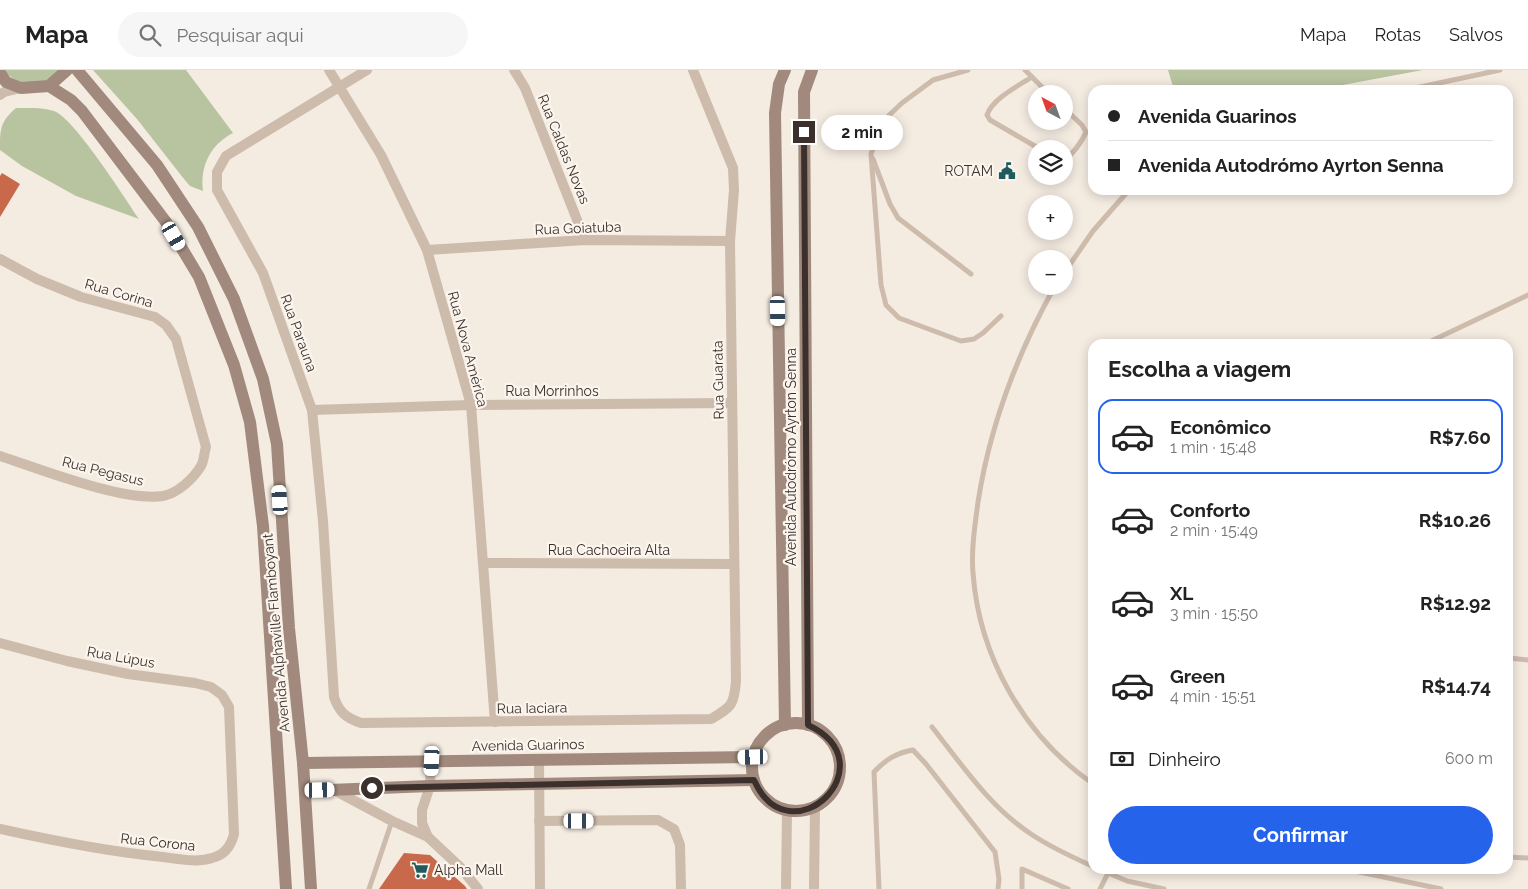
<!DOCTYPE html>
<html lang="pt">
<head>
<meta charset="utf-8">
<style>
  :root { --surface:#fff; --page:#f6f6f6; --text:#222; --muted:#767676; --line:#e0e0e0; --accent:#2563eb }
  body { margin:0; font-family:Raleway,sans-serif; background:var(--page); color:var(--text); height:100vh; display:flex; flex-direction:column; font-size:19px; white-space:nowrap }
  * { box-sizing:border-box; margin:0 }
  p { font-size:16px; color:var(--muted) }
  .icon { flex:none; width:28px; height:28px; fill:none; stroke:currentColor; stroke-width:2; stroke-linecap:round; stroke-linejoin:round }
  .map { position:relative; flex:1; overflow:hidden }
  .details { position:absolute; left:1088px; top:269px; width:425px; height:535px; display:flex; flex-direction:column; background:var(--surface); border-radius:15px; box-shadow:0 2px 12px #0003 }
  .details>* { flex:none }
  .top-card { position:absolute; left:1088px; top:15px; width:425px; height:110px; border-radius:15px; box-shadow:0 2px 12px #0003; display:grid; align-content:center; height:110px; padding:0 20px; background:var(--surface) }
  .needle { width:32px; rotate:319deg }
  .fabs { position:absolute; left:1028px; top:15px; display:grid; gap:10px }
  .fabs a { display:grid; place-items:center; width:45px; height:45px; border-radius:50%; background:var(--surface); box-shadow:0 2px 12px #0003; font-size:25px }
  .end { position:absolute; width:22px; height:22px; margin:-11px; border:6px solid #3b302b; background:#fff; box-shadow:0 0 0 2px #fff }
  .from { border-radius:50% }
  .bubble { position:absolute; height:35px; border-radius:18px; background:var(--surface); box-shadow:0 2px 12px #0003; font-size:16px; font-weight:700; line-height:35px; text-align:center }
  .car { position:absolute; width:15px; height:30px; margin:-15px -8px; border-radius:6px; box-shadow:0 0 4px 1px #0007; background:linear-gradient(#fff 24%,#345 0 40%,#fff 0 76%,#345 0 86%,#fff 0) }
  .top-card b { display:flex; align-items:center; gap:18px; height:48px; font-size:19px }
  .top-card b+b { border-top:1px solid var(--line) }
  .top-card i { width:12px; height:12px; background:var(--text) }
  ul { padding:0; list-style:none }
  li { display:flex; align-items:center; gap:15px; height:75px; margin:0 10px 8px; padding:0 10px; border:2px solid transparent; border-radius:15px }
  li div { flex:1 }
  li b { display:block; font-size:19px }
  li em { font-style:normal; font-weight:700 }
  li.selected { border-color:var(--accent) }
  li>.icon { width:45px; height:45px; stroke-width:1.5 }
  h2 { padding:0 20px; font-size:22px; line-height:60px }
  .pay { display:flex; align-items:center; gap:12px; height:55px; padding:0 20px; font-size:19px }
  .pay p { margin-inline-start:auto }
  .button { display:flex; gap:10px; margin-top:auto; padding:10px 20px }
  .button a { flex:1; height:58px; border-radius:30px; background:var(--accent); color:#fff; font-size:20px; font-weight:700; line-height:58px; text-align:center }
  header { display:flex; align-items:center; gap:30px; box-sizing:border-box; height:70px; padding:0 25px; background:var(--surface); border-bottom:1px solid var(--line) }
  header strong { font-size:24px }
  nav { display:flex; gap:28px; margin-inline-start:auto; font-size:18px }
  .search { width:350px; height:45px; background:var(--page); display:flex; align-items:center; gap:12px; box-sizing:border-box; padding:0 18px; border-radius:28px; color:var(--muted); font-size:19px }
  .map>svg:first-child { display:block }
</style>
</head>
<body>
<header>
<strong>Mapa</strong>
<div class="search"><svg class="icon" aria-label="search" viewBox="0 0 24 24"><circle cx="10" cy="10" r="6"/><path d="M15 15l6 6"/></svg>Pesquisar aqui</div>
<nav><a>Mapa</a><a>Rotas</a><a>Salvos</a></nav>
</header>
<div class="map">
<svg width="1528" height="819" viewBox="0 0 1528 819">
  <rect width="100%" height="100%" fill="#f4ebe1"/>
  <!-- green -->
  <g fill="#b8c4a0">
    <path d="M 2,0 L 64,0 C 44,19 22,18 2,0 Z"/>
    <path d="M 93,0 L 186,0 L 233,63 C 210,75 200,96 203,121 L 190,116 L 184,109 L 137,49 Z"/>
    <polygon points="1168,0 1423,0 1316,20 1174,20"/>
    <path d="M 16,38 C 28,38 42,37 54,41 C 75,49 124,127 139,149 L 76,126 L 22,96 L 0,80 C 0,59 0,52 16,38 Z"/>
  </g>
  <!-- building -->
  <g fill="#c8694b">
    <polygon points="2,103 20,114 0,147 0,106"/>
    <polygon points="404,783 430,785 465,816 467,819 379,819"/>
  </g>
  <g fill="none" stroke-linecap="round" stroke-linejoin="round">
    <!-- lane -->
    <g stroke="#cdbbac" stroke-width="5">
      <polyline points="968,0 933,10 902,33 884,50 871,84 881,215 886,235 899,248 961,271 974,269 983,263 1001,246"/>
      <polyline points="1025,0 1049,24"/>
      <path d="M 1032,7 C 1018,16 992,29 987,45 L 990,50 L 1040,79"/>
      <polyline points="1406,20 1500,0"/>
      <path d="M 1064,38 L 1082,55 L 1086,62 C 1082,72 1072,85 1064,90"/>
      <polyline points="873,89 890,134 898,148 971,204"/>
      <polyline points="1064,203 1093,161 1129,120"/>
      <path d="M 1055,216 C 1017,284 990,355 978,432 C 975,455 971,480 973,503 C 979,586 1024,666 1092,713"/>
      <polyline points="1425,274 1528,225"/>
      <polyline points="1508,588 1528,590"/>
      <path d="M 932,657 C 962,695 990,737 1031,764 C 1050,777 1072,787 1092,796"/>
      <polyline points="1508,787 1528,788"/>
      <polyline points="1099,799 1127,811 1164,819"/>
      <polyline points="1345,799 1441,819"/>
      <polyline points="369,819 392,751"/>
      <path d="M 879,819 L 874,702 C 885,690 896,683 913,680 L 926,694 L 995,782 L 999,809 L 998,819"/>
      <polyline points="1022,819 1022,799 1068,819"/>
      <polyline points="1100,819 1108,803"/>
    </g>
    <!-- street -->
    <g stroke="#cdbbac" stroke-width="10">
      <polyline points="329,0 381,85 427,180 471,335 495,652"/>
      <path d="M 367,0 L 226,86 L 217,102 L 217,120 L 263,203 L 312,340 L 323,451 L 334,627 C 339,642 346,648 361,653 L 711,649 C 731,637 734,636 736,611 L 730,171 L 734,120 L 733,98 L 693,0"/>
      <polyline points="514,0 525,18 585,170"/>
      <polyline points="0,25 4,22 21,18"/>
      <polyline points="427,180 585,170 730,171"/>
      <path d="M 0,189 L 37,209 L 81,227 L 155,247 L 166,255 L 176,269 L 206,377 C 204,383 204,391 201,396 C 193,409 178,423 163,426 C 123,432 40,399 0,386"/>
      <polyline points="312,340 471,335 732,333"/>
      <polyline points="483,493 734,494"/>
      <path d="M 0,573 L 67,591 L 128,604 L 195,613 L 211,617 L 222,625 L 229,637 L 234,764 C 231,776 225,785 212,788 C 197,793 179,789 163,787 C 108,782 54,771 0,759"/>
      <polyline points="539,690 540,819"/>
      <polyline points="334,720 392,751 428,767 460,797 478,819"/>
      <polyline points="539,751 658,750 674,759 680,775 681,819"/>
      <polyline points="428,767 422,753 422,740 430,716 431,691"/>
      <polyline points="786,819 787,740"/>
      <polyline points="814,819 815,737"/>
    </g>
    <!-- secondary -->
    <g stroke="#a18a7d" stroke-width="12">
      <polyline points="77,0 157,95 198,157 234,229 263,309 277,374 289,558 303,693 311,819"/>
      <polyline points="0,3 6,12 21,18 49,16 67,0"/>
      <polyline points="49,16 71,30 82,41 166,152 199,207 234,295 250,352 263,456 286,819"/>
      <circle cx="796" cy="697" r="44"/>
      <polyline points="785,655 775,43 779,14 785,0"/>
      <polyline points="808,655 804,22 812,0"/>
      <polyline points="303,693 753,687"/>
      <polyline points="305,721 430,716 754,710"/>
    </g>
  </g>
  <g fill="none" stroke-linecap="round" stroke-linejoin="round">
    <!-- route -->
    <path stroke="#3b302b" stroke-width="6" d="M 372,718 L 754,710 C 790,791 891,694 808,655 L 804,62"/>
  </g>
  <!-- icons -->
  <defs>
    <g id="civic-bare" transform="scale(1.35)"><path d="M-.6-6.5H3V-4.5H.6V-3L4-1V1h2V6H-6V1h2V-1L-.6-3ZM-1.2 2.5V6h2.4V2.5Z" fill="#1f5a5e" stroke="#fbf5ee" stroke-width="2.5" paint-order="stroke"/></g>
    <g id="supermarket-bare" transform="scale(1.35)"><path d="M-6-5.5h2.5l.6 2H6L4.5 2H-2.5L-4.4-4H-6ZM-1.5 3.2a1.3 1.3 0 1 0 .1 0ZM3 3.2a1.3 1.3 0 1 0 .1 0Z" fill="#1f5a5e" stroke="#fbf5ee" stroke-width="2.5" paint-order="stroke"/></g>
  </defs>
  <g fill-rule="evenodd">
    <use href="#civic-bare" x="1007" y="101"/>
    <use href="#supermarket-bare" x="420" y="800"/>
  </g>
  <g text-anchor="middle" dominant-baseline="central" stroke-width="4.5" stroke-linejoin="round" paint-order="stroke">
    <!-- street labels -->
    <g font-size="14" fill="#3b302b" stroke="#fbf5ee">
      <text transform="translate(564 79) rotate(68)">Rua Caldas Novas</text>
      <text transform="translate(578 158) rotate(-2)">Rua Goiatuba</text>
      <text transform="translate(119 223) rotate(16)">Rua Corina</text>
      <text transform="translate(299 263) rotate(70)">Rua Parauna</text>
      <text transform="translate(468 279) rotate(75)">Rua Nova América</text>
      <text transform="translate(718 310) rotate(-91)">Rua Guarata</text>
      <text x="552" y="321">Rua Morrinhos</text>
      <text transform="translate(791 387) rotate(-90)">Avenida Autodrómo Ayrton Senna</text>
      <text transform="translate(103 401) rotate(14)">Rua Pegasus</text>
      <text x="609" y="480">Rua Cachoeira Alta</text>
      <text transform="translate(276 563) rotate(-95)">Avenida Alphaville Flamboyant</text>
      <text transform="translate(121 587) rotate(10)">Rua Lúpus</text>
      <text transform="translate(532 638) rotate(-1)">Rua Iaciara</text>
      <text transform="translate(528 675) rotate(-1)">Avenida Guarinos</text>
      <text transform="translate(158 772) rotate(6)">Rua Corona</text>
    </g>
    <!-- poi labels -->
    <g font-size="14" fill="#3b302b" stroke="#fbf5ee" text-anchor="end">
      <text x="993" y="101">ROTAM</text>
      <text x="434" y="800" text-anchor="start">Alpha Mall</text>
    </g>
  </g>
</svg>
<div class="fabs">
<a><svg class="needle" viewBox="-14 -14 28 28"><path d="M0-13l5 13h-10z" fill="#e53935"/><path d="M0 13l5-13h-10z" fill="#767676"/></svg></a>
<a><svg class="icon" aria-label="layers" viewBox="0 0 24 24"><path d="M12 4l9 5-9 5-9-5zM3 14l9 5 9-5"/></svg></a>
<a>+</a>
<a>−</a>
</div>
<i class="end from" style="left:372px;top:718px"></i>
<i class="end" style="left:804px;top:62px"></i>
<div class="bubble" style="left:821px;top:45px;width:82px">2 min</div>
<i class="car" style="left:174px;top:166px;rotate:150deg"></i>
<i class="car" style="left:778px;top:241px;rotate:179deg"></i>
<i class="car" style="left:280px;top:430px;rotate:356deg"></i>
<i class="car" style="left:753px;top:687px;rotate:269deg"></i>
<i class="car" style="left:432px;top:691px;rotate:183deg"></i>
<i class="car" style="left:320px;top:720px;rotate:89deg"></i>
<i class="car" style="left:579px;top:751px;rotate:90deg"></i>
<div class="top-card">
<b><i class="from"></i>Avenida Guarinos</b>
<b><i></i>Avenida Autodrómo Ayrton Senna</b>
</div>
<section class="details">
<h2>Escolha a viagem</h2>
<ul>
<li class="selected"><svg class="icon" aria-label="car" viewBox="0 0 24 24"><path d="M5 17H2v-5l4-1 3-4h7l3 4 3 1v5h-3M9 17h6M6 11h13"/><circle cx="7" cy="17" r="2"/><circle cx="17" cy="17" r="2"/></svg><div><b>Econômico</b><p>1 min · 15:48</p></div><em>R$7.60</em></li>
<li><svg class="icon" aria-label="car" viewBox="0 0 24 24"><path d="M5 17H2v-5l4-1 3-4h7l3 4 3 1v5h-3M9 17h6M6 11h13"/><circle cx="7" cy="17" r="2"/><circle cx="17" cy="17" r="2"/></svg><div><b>Conforto</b><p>2 min · 15:49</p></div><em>R$10.26</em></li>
<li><svg class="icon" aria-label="car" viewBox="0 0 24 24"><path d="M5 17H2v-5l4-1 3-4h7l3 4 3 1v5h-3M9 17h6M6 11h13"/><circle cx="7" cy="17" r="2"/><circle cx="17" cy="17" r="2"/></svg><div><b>XL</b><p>3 min · 15:50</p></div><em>R$12.92</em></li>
<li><svg class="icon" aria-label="car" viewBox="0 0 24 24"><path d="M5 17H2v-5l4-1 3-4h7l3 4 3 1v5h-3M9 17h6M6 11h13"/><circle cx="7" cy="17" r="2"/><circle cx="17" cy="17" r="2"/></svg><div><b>Green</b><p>4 min · 15:51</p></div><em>R$14.74</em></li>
</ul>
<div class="pay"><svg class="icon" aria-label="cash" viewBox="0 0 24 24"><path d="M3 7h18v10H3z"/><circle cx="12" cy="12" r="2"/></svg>Dinheiro<p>600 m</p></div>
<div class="button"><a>Confirmar</a></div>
</section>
</div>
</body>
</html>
